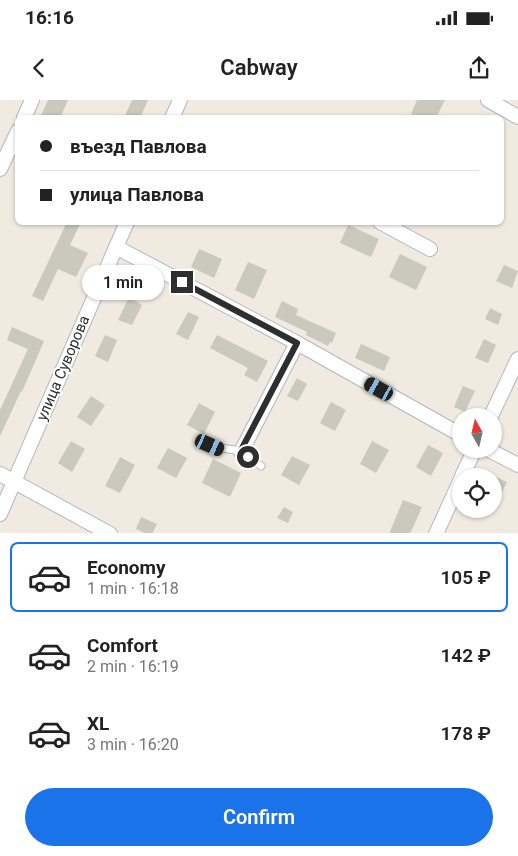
<!DOCTYPE html>
<html lang="en">
<head>
<meta charset="utf-8">
<style>
  :root { --surface:#fff; --page:#f2f2f2; --text:#222; --muted:#767676; --line:#e0e0e0; --accent:#1a73e8 }
  body { margin:0; font-family:Roboto,sans-serif; background:var(--page); color:var(--text); height:100vh; display:flex; flex-direction:column; font-size:19px; white-space:nowrap }
  * { box-sizing:border-box; margin:0 }
  p { font-size:16px; color:var(--muted) }
  .icon { flex:none; width:28px; height:28px; fill:none; stroke:currentColor; stroke-width:2; stroke-linecap:round; stroke-linejoin:round }
  .map { position:relative; height:433px; overflow:hidden }
  .sheet { display:flex; flex-direction:column; background:var(--surface); flex:1 }
  .sheet>* { flex:none }
  .banner { position:absolute; left:15px; top:15px; width:489px; height:110px; border-radius:8px; box-shadow:0 1px 4px #0004; display:grid; align-content:center; height:110px; padding:0 25px; background:var(--surface) }
  .needle { width:32px; rotate:352deg }
  .controls { position:absolute; left:452px; top:308px; display:grid; gap:10px }
  .controls a { display:grid; place-items:center; width:50px; height:50px; border-radius:50%; background:var(--surface); box-shadow:0 1px 4px #0004; font-size:25px }
  .end { position:absolute; width:22px; height:22px; margin:-11px; border:6px solid #2e2e2e; background:#fff; box-shadow:0 0 0 2px #fff }
  .from { border-radius:50% }
  .bubble { position:absolute; height:35px; border-radius:18px; background:var(--surface); box-shadow:0 1px 4px #0004; font-size:16px; font-weight:600; line-height:35px; text-align:center }
  .car { position:absolute; width:15px; height:30px; margin:-15px -8px; border-radius:6px; box-shadow:0 0 4px 1px #0007; background:linear-gradient(#222 24%,#8ab4d8 0 40%,#222 0 76%,#8ab4d8 0 86%,#222 0) }
  .banner b { display:flex; align-items:center; gap:18px; height:48px; font-size:19px }
  .banner b+b { border-top:1px solid var(--line) }
  .banner i { width:12px; height:12px; background:var(--text) }
  ul { padding:9px 0 0; list-style:none }
  li { display:flex; align-items:center; gap:15px; height:70px; margin:0 10px 8px; padding:0 15px; border:2px solid transparent; border-radius:8px }
  li div { flex:1 }
  li b { display:block; font-size:19px }
  li em { font-style:normal; font-weight:600 }
  li.selected { border-color:var(--accent) }
  li>.icon { width:45px; height:45px; stroke-width:1.5 }
  .button { display:flex; gap:10px; margin-top:auto; padding:10px 25px }
  .button a { flex:1; height:58px; border-radius:30px; background:var(--accent); color:#fff; font-size:20px; font-weight:600; line-height:58px; text-align:center }
  .status { display:flex; justify-content:space-between; align-items:center; height:35px; padding:0 25px; background:var(--surface); direction:ltr }
  .status svg { height:14px; fill:currentColor }
  header { display:flex; justify-content:space-between; align-items:center; height:65px; padding:0 25px; background:var(--surface); font-size:22px; font-weight:600 }
  .map>svg:first-child { display:block }
</style>
</head>
<body>
<div class="status"><b>16:16</b><svg viewBox="0 0 49 12"><path d="M0 12V9h3v3zM5 12V6h3v6zM10 12V3h3v9zM15 12V0h3v12zM26 1h20v11H26zM47 4h2v5h-2z"/></svg></div>
<header><svg class="icon" aria-label="back" viewBox="0 0 24 24"><path d="M15 5l-7 7 7 7"/></svg>Cabway<svg class="icon" aria-label="share" viewBox="0 0 24 24"><path d="M12 15V3M7 8l5-5 5 5M5 13v7h14v-7"/></svg></header>
<div class="map">
<svg width="518" height="434" viewBox="0 0 518 434">
  <rect width="100%" height="100%" fill="#f0eae0"/>
  <!-- building -->
  <g fill="#cbc8be">
    <polygon points="48,0 68,0 60,18 40,18"/>
    <polygon points="132,0 148,0 140,18 124,18"/>
    <polygon points="417,0 445,0 436,18 420,18 411,14"/>
    <polygon points="67,122 81,122 70,145 88,153 76,177 58,169 43,201 32,196"/>
    <polygon points="348,125 379,139 371,157 340,143"/>
    <polygon points="199,149 222,159 214,178 191,167"/>
    <polygon points="400,154 427,167 416,190 389,177"/>
    <polygon points="248,162 267,170 254,199 235,190"/>
    <polygon points="504,165 518,171 512,188 496,181"/>
    <polygon points="129,197 142,205 132,225 118,220"/>
    <polygon points="282,201 298,209 296,215 336,233 332,243 330,242 328,246 306,235 307,232 275,217"/>
    <polygon points="490,208 502,214 498,225 485,219"/>
    <polygon points="188,212 199,217 188,240 176,234"/>
    <polygon points="12,227 44,241 22,292 21,291 0,336 0,310 28,249 7,240"/>
    <polygon points="105,235 117,240 108,262 95,256"/>
    <polygon points="217,235 268,261 257,282 244,275 248,268 210,248"/>
    <polygon points="484,239 496,245 488,263 475,258"/>
    <polygon points="361,244 390,257 384,271 355,258"/>
    <polygon points="297,278 307,284 298,301 287,296"/>
    <polygon points="463,286 475,291 465,312 454,307"/>
    <polygon points="91,296 105,305 91,326 77,317"/>
    <polygon points="331,302 346,310 335,331 320,323"/>
    <polygon points="199,303 215,312 204,334 187,325"/>
    <polygon points="71,341 85,349 72,372 58,363"/>
    <polygon points="372,341 389,350 376,373 360,364"/>
    <polygon points="428,345 443,353 431,376 416,367"/>
    <polygon points="168,348 187,358 176,378 157,368"/>
    <polygon points="292,356 310,365 299,385 281,375"/>
    <polygon points="120,357 135,365 120,393 105,386"/>
    <polygon points="213,359 241,373 230,397 202,383"/>
    <polygon points="494,376 507,382 494,408"/>
    <polygon points="403,400 422,407 410,434 389,434"/>
    <polygon points="284,407 293,412 288,423 277,418"/>
    <polygon points="141,417 157,424 152,434 147,434 136,429"/>
  </g>
  <g fill="none" stroke-linecap="round" stroke-linejoin="round">
    <!-- lane casing -->
    <g stroke="#b4b5c2" stroke-width="9">
      <path id="lane" d="M 210,345 C 219,349 226,348 235,350 C 245,353 253,360 261,366"/>
    </g>
    <!-- street casing -->
    <g stroke="#b4b5c2" stroke-width="16">
      <g id="street">
        <polyline points="488,0 518,17"/>
        <polyline points="24,18 32,0"/>
        <polyline points="172,18 180,0"/>
        <polyline points="0,69 18,31"/>
        <polyline points="380,122 430,149"/>
        <polyline points="116,147 297,243 461,335"/>
        <polyline points="491,316 518,259"/>
        <polyline points="487,349 518,365"/>
        <polyline points="241,352 297,243"/>
        <polyline points="0,374 110,434"/>
        <polyline points="462,376 475,349"/>
        <polyline points="0,414 127,122"/>
        <polyline points="436,434 461,379"/>
      </g>
    </g>
    <!-- lane -->
    <use href="#lane" stroke="#fff" stroke-width="7"/>
    <!-- street -->
    <use href="#street" stroke="#fff" stroke-width="14"/>
  </g>
  <g fill="none" stroke-linecap="round" stroke-linejoin="round">
    <!-- route -->
    <polyline stroke="#2e2e2e" stroke-width="6" points="182,182 297,243 240,352 248,357"/>
  </g>
  <g text-anchor="middle" dominant-baseline="central" stroke-width="4" stroke-linejoin="round" paint-order="stroke">
    <!-- street labels -->
    <g font-size="15" fill="#2e2e2e" stroke="#fff">
      <text transform="translate(63 268) rotate(-67)">улица Суворова</text>
    </g>
  </g>
</svg>
<div class="controls">
<a><svg class="needle" viewBox="-14 -14 28 28"><path d="M0-13l5 13h-10z" fill="#e53935"/><path d="M0 13l5-13h-10z" fill="#767676"/></svg></a>
<a><svg class="icon" aria-label="locate" viewBox="0 0 24 24"><circle cx="12" cy="12" r="6"/><path d="M12 2v4M12 18v4M2 12h4M18 12h4"/></svg></a>
</div>
<i class="end from" style="left:248px;top:357px"></i>
<i class="end" style="left:182px;top:182px"></i>
<div class="bubble" style="left:82px;top:165px;width:82px">1 min</div>
<i class="car" style="left:379px;top:289px;rotate:299deg"></i>
<i class="car" style="left:210px;top:345px;rotate:114deg"></i>
<div class="banner">
<b><i class="from"></i>въезд Павлова</b>
<b><i></i>улица Павлова</b>
</div>
</div>
<section class="sheet">
<ul>
<li class="selected"><svg class="icon" aria-label="car" viewBox="0 0 24 24"><path d="M5 17H2v-5l4-1 3-4h7l3 4 3 1v5h-3M9 17h6M6 11h13"/><circle cx="7" cy="17" r="2"/><circle cx="17" cy="17" r="2"/></svg><div><b>Economy</b><p>1 min · 16:18</p></div><em>105 ₽</em></li>
<li><svg class="icon" aria-label="car" viewBox="0 0 24 24"><path d="M5 17H2v-5l4-1 3-4h7l3 4 3 1v5h-3M9 17h6M6 11h13"/><circle cx="7" cy="17" r="2"/><circle cx="17" cy="17" r="2"/></svg><div><b>Comfort</b><p>2 min · 16:19</p></div><em>142 ₽</em></li>
<li><svg class="icon" aria-label="car" viewBox="0 0 24 24"><path d="M5 17H2v-5l4-1 3-4h7l3 4 3 1v5h-3M9 17h6M6 11h13"/><circle cx="7" cy="17" r="2"/><circle cx="17" cy="17" r="2"/></svg><div><b>XL</b><p>3 min · 16:20</p></div><em>178 ₽</em></li>
</ul>
<div class="button"><a>Confirm</a></div>
</section>
</body>
</html>
